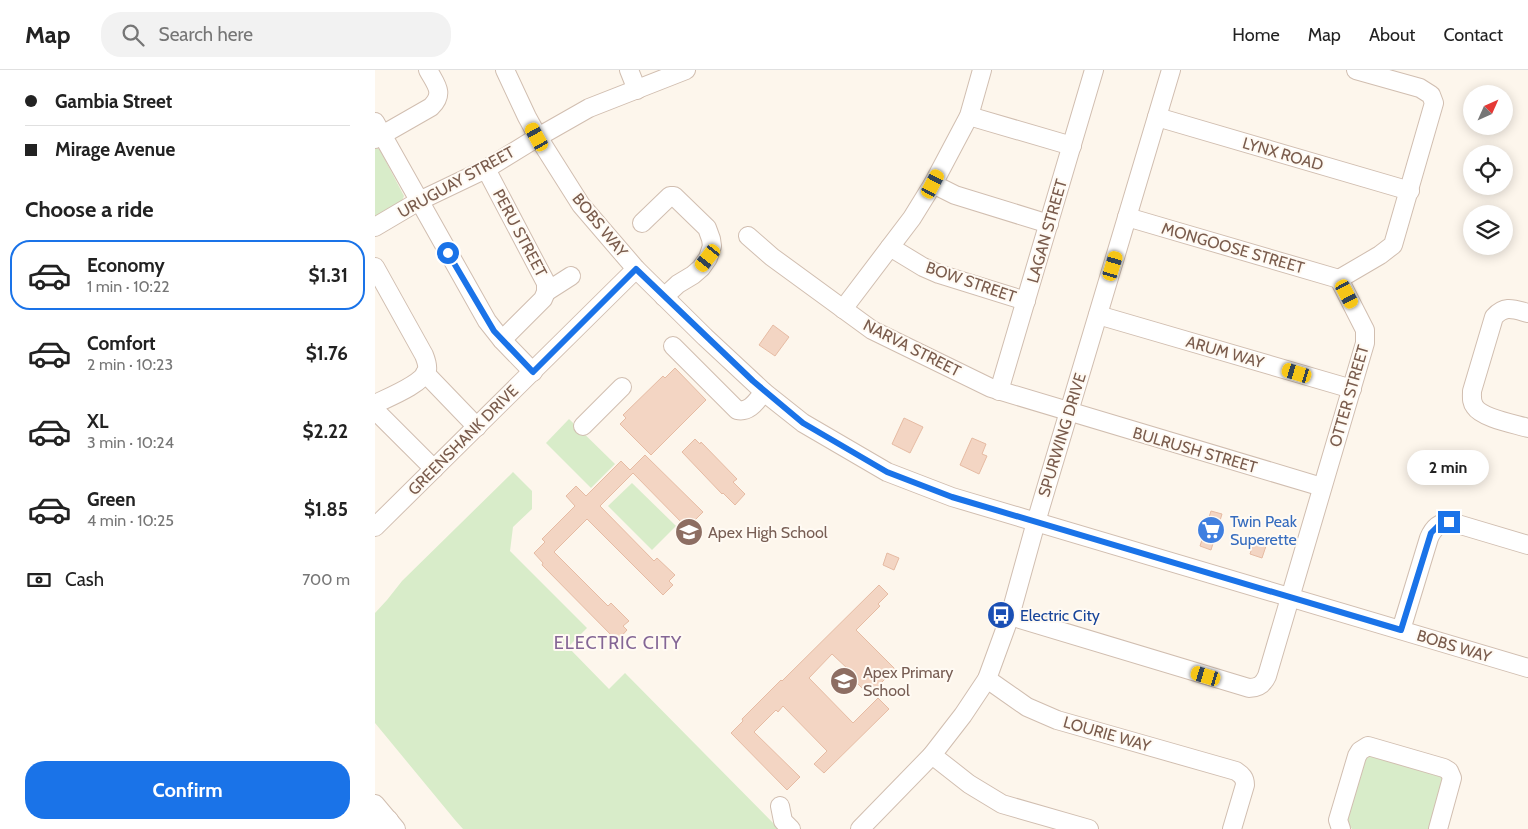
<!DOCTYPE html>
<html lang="en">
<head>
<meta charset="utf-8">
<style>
  :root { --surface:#fff; --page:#f2f2f2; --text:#222; --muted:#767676; --line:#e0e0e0; --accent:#1a73e8 }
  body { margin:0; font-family:Cabin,sans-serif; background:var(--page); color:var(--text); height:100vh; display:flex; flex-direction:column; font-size:19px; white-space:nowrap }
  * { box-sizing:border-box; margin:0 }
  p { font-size:16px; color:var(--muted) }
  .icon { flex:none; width:28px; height:28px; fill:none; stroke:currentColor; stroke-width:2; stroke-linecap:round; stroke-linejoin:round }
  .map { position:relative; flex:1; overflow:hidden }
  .panel { display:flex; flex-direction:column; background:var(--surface); width:375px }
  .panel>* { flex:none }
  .hud { display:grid; align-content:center; height:110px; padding:0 25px; background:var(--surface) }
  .needle { width:32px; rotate:45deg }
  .buttons { position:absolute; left:1088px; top:15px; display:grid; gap:10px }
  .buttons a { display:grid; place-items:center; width:50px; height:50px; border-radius:50%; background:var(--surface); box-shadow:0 2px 12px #0003; font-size:25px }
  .end { position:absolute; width:22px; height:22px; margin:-11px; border:6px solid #1a73e8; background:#fff; box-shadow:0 0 0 2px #fff }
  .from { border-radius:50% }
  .bubble { position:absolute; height:35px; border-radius:18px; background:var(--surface); box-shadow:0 2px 12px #0003; font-size:16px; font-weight:700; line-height:35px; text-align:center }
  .car { position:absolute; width:15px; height:30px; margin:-15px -8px; border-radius:6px; box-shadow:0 0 4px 1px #0007; background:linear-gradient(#f5c518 24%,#345 0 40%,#f5c518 0 76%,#345 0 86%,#f5c518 0) }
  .hud b { display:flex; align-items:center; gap:18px; height:48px; font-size:19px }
  .hud b+b { border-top:1px solid var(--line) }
  .hud i { width:12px; height:12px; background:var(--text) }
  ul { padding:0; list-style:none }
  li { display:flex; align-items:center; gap:15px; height:70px; margin:0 10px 8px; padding:0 15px; border:2px solid transparent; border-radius:20px }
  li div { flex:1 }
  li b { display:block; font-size:19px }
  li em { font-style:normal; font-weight:700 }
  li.on { border-color:var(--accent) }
  li>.icon { width:45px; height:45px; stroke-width:1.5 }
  h2 { padding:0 25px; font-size:22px; line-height:60px }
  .pay { display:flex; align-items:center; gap:12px; height:55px; padding:0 25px; font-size:19px }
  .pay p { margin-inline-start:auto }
  .cta { display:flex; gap:10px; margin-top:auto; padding:10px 25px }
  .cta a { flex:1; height:58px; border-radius:20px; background:var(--accent); color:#fff; font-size:20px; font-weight:700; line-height:58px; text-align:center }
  header { display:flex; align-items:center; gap:30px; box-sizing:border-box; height:70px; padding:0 25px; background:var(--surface); border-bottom:1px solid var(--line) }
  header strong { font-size:24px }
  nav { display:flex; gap:28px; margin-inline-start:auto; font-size:18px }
  .search { width:350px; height:45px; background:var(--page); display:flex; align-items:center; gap:12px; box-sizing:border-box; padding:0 18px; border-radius:20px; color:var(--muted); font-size:19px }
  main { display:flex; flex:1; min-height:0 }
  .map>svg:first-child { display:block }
</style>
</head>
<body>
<header>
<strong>Map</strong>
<div class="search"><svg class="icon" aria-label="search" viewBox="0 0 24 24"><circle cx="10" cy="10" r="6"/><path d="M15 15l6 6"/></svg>Search here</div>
<nav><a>Home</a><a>Map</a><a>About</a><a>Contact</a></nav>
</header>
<main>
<section class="panel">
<div class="hud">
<b><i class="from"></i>Gambia Street</b>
<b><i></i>Mirage Avenue</b>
</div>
<h2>Choose a ride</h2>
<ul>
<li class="on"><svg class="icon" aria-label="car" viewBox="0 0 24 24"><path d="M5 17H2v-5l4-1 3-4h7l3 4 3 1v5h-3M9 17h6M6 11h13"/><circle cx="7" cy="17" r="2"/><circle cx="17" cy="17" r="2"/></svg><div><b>Economy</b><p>1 min · 10:22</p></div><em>$1.31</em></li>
<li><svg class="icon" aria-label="car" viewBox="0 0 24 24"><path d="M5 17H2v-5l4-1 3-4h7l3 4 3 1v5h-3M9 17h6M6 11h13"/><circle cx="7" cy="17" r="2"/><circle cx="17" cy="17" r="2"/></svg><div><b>Comfort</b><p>2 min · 10:23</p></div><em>$1.76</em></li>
<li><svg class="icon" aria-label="car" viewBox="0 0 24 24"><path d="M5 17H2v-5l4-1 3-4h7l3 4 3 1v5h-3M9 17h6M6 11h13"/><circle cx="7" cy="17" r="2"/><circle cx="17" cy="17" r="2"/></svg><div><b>XL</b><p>3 min · 10:24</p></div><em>$2.22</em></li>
<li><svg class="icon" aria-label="car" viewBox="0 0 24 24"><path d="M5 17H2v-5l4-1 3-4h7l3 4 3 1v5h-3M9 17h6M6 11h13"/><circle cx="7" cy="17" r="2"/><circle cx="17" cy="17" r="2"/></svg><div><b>Green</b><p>4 min · 10:25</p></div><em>$1.85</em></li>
</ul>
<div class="pay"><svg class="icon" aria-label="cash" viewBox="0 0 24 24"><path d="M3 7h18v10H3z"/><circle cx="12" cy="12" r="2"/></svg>Cash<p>700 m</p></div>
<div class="cta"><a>Confirm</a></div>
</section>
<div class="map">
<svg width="1153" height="759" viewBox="0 0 1153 759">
  <rect width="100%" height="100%" fill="#fdf6ec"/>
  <!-- green -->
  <g fill="#d8ecc9">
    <polygon points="0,78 4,79 6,82 29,126 27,131 0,148"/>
    <polygon points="194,349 240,394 216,418 171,373"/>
    <polygon points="138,402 157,421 157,439 138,457 135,481 212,558 193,577 234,619 250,603 404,759 88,759 80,750 0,653 0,543 12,530 27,511"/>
    <polygon points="257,413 301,456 277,480 233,436"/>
    <polygon points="992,682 1068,705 1070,709 1055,759 977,759 971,751"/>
  </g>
  <!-- building -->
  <g fill="#f3d5c3" stroke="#e6bba3">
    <polygon points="398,255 414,267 400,286 384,275"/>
    <polygon points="300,298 331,330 276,385 245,354 251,348 248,345 288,306 290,308"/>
    <polygon points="529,348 548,357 535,383 517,374"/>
    <polygon points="597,368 611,374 607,384 612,386 604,404 585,395"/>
    <polygon points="320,369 325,374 326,372 362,409 358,412 370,424 360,435 348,423 347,424 307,382"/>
    <polygon points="270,385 328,442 312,458 258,403 225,436 279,491 282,488 300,505 294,511 298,515 288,525 212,449 179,482 233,536 236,533 254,551 248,556 252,560 242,571 167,495 168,493 159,483 170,472 167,469 200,436 191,426 201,416 211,426 246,391 255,400"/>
    <polygon points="836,441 847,444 836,480 825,476"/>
    <polygon points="880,469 892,473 887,488 875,484"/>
    <polygon points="512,483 524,488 519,500 508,495"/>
    <polygon points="504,515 513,524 503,534 505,536 481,560 520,599 494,625 472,603 474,600 457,584 434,608 478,653 503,628 514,639 449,703 439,694 452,681 408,636 403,642 401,640 379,662 425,707 412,720 356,663 368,651 367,649 406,610 407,611"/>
  </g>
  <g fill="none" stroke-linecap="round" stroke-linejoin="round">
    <!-- minor casing -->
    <g stroke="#d1beb0" stroke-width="20">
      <g id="minor">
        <polyline points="130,0 152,47 163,67 206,135 261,199 330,267 389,322 428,353 512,402 577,427 1153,598"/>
        <polyline points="254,0 262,20"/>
        <polyline points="594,46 697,76"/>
        <polyline points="782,47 1035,121"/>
        <polyline points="0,52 112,251 127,270 158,302"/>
        <path d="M 0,69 L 56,37 C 70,23 61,15 53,0"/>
        <polyline points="111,99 171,213 171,222 168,229 127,270"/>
        <polyline points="558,114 580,125 674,154"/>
        <polyline points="752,147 964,209"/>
        <polyline points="267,153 295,126 299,126 332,158 336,169 337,176 333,188 326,198 318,205 303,214 289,227"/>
        <polyline points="0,157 44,131 111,99 163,67 214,38 311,0"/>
        <polyline points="373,166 397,187 497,260 616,318 947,417"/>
        <polyline points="515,177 548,197 564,204 651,231"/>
        <path d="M 0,197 L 49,285 C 51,290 53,295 52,300 C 48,314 12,328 0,334"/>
        <polyline points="964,209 1005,185 1018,175 1059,33 1056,25 1045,18 981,0"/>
        <polyline points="171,222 196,206"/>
        <polyline points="468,239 537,148 558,114 594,46 607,0"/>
        <path d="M 1153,243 C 1138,239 1130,235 1119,247 L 1097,321 C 1097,327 1096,332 1100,337 C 1107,348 1140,354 1153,358"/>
        <polyline points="723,245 977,319"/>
        <path d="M 298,276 L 362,340 C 375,343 382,330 389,322"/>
        <polyline points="50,303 102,357"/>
        <polyline points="624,321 719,0"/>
        <polyline points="0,340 59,399"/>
        <polyline points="208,356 247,317"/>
        <polyline points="0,457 261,199"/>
        <path d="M 635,546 L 874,618 C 883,618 888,615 892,606 L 990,273 L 990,260 L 964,209"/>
        <path d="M 1026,560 L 1054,468 C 1059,456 1067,451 1079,453 L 1153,475"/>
        <path d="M 612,609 L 652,637 L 682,650 L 861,701 C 867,705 870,708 870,715 L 857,759"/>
        <polyline points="557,685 594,714 627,734 714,759"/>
        <polyline points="0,734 21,759"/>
        <polyline points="405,736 408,751 416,759"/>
        <polyline points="0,758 14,750"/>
        <polyline points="485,759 557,685 588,645 612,609 635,546 661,452 796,0"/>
        <polyline points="966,759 963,750 982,686 985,681 993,676 1069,698 1074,701 1077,708 1063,759"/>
      </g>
    </g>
    <!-- minor -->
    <use href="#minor" stroke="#fff" stroke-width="18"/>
  </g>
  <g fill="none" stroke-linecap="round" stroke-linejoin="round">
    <!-- route -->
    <polyline stroke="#1a73e8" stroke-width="6" points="73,183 119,261 158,302 261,199 378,311 428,353 512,402 577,427 1026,560 1056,463 1064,455 1074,452"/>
  </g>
  <!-- icons -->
  <defs>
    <g id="supermarket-disc" transform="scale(1.4375)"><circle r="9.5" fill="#3f7fe0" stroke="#fffaf3"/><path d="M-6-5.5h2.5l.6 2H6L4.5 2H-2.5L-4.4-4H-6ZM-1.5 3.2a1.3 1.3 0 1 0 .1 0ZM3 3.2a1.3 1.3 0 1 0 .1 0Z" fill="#fff"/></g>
    <g id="school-disc" transform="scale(1.4375)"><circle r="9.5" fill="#8d6e63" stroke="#fffaf3"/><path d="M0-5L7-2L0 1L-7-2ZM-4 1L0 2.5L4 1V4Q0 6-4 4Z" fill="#fff"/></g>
    <g id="bus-disc" transform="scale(1.4375)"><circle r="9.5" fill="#1a4fb4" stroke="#fffaf3"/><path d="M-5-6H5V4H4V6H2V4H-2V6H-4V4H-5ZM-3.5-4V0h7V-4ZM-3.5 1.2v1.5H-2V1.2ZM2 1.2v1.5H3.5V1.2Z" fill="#fff"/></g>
  </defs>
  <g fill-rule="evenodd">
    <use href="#supermarket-disc" x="836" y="460"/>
    <use href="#school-disc" x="314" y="462"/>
    <use href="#bus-disc" x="626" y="545"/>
    <use href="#school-disc" x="469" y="611"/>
  </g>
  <g text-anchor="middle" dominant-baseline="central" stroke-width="4" stroke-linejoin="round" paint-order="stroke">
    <!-- street labels -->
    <g font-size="16" fill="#7a5c4d" stroke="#fffaf3">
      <text transform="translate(908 84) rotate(16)">LYNX ROAD</text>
      <text transform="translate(81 112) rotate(-29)">URUGUAY STREET</text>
      <text transform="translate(225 155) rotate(51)">BOBS WAY</text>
      <text transform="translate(672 161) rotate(-74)">LAGAN STREET</text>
      <text transform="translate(145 163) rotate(62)">PERU STREET</text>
      <text transform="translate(858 178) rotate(16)">MONGOOSE STREET</text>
      <text transform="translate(596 212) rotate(19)">BOW STREET</text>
      <text transform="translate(537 278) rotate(27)">NARVA STREET</text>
      <text transform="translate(850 282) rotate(16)">ARUM WAY</text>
      <text transform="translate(974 326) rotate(-74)">OTTER STREET</text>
      <text transform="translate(687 365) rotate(-73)">SPURWING DRIVE</text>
      <text transform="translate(88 370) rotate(-45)">GREENSHANK DRIVE</text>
      <text transform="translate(820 380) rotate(16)">BULRUSH STREET</text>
      <text transform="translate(1079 576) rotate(17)">BOBS WAY</text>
      <text transform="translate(732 664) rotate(16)">LOURIE WAY</text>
    </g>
    <!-- shop labels -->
    <g font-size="16" fill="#366cbe" stroke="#fffaf3" text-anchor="start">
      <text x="855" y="451">Twin Peak<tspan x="855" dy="18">Superette</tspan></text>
    </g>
    <!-- education labels -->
    <g font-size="16" fill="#785e54" stroke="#fffaf3" text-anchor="start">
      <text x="333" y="462">Apex High School</text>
      <text x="488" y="602">Apex Primary<tspan x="488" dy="18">School</tspan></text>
    </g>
    <!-- transit labels -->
    <g font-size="16" fill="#164399" stroke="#fffaf3" text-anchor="start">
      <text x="645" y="545">Electric City</text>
    </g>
    <!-- neighbourhood labels -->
    <g font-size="18" letter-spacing="1" fill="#846695" stroke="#fffaf3">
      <text x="243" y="573">ELECTRIC CITY</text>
    </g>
  </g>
</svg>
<div class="buttons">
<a><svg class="needle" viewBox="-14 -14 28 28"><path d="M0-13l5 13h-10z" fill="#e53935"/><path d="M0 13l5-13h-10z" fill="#767676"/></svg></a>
<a><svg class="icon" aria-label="locate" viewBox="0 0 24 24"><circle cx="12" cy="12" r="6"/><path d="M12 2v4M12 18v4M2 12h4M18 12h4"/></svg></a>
<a><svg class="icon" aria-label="layers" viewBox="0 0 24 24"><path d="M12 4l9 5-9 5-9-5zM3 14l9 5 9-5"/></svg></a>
</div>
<i class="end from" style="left:73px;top:183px"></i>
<i class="end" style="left:1074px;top:452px"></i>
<div class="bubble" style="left:1032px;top:380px;width:82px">2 min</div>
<i class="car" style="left:162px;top:67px;rotate:331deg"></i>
<i class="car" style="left:558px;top:114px;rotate:28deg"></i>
<i class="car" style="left:333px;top:188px;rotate:218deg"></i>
<i class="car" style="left:738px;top:196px;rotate:17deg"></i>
<i class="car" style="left:972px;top:224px;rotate:152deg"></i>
<i class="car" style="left:922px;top:303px;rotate:287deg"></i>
<i class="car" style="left:831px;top:606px;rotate:287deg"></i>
</div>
</main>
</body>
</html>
